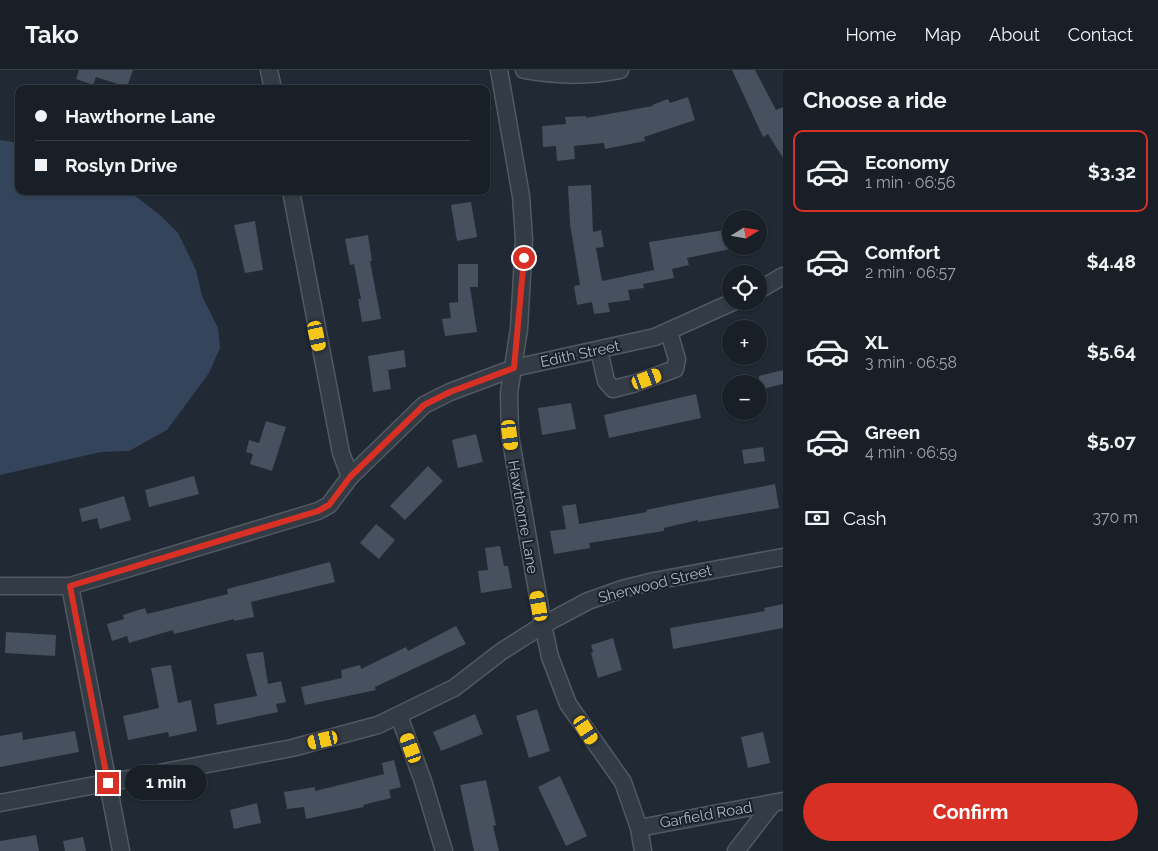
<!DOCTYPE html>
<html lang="en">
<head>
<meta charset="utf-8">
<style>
  :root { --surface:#181f27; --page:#21272f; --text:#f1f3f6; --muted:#9fa2a7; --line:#363d44; --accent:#d93025 }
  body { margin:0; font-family:Raleway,sans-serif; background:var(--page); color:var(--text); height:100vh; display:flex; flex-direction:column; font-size:19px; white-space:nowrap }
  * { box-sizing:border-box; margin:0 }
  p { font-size:16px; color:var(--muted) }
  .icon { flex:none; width:28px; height:28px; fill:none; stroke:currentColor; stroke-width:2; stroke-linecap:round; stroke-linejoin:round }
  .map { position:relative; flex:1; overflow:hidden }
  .sheet { display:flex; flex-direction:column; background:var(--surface); width:375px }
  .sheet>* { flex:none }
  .guide { position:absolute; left:15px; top:15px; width:475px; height:110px; border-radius:10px; box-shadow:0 1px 4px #0004,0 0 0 1px var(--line); display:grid; align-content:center; height:110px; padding:0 20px; background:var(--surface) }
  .needle { width:32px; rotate:79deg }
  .buttons { position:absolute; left:722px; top:140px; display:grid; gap:10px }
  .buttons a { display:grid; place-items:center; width:45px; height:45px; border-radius:50%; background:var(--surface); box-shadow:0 1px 4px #0004,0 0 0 1px var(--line); font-size:25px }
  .end { position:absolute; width:22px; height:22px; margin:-11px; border:6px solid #d93025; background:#fff; box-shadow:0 0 0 2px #fff }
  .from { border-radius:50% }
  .bubble { position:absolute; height:35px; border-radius:18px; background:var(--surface); box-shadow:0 1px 4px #0004,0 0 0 1px var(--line); font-size:16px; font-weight:700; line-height:35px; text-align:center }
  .car { position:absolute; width:15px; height:30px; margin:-15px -8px; border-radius:6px; box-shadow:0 0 4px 1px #0007; background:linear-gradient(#f5c518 24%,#345 0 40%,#f5c518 0 76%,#345 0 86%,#f5c518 0) }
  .guide b { display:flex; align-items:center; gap:18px; height:48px; font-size:19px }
  .guide b+b { border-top:1px solid var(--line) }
  .guide i { width:12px; height:12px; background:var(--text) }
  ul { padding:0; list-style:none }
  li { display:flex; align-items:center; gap:15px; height:82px; margin:0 10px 8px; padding:0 10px; border:2px solid transparent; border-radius:10px }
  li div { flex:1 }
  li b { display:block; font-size:19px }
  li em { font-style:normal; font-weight:700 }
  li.selected { border-color:var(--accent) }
  li>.icon { width:45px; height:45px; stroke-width:1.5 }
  h2 { padding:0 20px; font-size:22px; line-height:60px }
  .pay { display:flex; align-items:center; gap:12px; height:55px; padding:0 20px; font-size:19px }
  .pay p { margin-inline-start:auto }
  .primary-button { display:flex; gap:10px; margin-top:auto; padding:10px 20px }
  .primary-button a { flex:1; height:58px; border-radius:30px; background:var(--accent); color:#fff; font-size:20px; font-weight:700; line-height:58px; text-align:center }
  header { display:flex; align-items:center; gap:30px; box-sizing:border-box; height:70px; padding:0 25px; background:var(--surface); border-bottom:1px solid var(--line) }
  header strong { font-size:24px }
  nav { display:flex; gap:28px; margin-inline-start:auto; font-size:18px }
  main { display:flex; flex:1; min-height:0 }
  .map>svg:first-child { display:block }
</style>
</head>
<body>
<header>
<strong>Tako</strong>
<nav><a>Home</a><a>Map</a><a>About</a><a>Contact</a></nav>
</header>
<main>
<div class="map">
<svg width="783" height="781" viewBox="0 0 783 781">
  <rect width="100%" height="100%" fill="#202934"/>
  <!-- water -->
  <polygon fill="#34455b" points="0,70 19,73 19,121 129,121 161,146 178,163 196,200 202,226 218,258 220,278 209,303 167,360 129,381 101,382 0,405"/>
  <!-- building -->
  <g fill="#46505e">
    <polygon points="79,0 133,0 127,17 96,7 93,15 76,9"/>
    <polygon points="732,0 755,0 776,40 783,37 783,88 768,64 763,67"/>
    <polygon points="688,27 695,50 644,67 645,71 605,79 604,73 574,76 575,89 557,91 556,76 543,77 542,56 566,54 565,47 586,46 586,48 653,36 652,35 668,29 670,33"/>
    <polygon points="591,115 593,162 601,160 604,177 596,178 602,211 654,200 649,172 731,159 731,179 687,188 689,195 672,199 674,208 643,214 644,218 628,220 630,230 608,233 610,242 594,244 592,232 577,235 574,216 580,215 570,154 568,116"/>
    <polygon points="471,132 477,167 457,171 451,135"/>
    <polygon points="255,151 263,200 245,203 234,155"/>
    <polygon points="368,165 372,191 370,191 381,249 362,252 358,229 361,229 354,194 350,195 345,169"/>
    <polygon points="458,194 478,194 478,217 470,217 477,262 445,266 442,249 451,248 449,233 458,232"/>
    <polygon points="404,280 406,297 388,300 391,319 373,322 368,286"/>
    <polygon points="783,300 783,314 759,320 759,306"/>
    <polygon points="696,324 701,348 609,368 604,345"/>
    <polygon points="571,333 576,359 542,365 538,338"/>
    <polygon points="266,351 286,357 272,401 250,394 253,384 246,382 249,370 259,373"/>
    <polygon points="476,364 483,392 458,398 452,370"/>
    <polygon points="763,377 765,391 744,394 742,380"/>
    <polygon points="428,396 443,411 405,450 390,436"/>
    <polygon points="194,406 199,424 149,437 145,420"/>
    <polygon points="775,414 779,438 698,452 698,450 664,458 664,461 589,473 590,478 554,484 550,461 566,459 562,436 576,434 579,454 647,442 646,440 699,429"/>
    <polygon points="124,426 131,450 100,459 97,448 82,452 79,439"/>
    <polygon points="376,454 395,470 379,489 360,473"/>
    <polygon points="500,476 504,496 508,496 512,518 481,523 478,501 488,500 485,478"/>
    <polygon points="330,492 335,512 251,532 254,547 234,551 234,549 174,564 173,560 129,573 127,566 112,571 107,554 124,549 123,545 145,538 147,544 228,524 227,519"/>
    <polygon points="783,534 783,558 673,579 670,558 765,541 764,538"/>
    <polygon points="456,556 466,574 375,617 376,620 305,635 301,617 342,608 341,600 360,595 361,599 406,577 408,581"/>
    <polygon points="6,562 56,565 55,586 5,583"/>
    <polygon points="613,568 622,600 598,608 591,583 593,582 591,575"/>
    <polygon points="263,582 268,614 281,611 286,632 276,634 278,642 217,655 214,634 257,626 246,584"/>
    <polygon points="171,595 178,633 191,630 197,661 169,667 168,662 128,670 123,646 159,638 151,598"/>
    <polygon points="537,639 550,681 529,688 516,646"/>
    <polygon points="475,644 483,664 441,681 433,662"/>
    <polygon points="75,661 79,682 0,697 0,666 22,662 23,670"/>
    <polygon points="763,662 770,693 748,698 741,667"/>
    <polygon points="394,690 401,717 389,720 391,728 363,735 364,737 306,749 304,737 287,739 284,722 315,717 315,721 384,704 382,693"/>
    <polygon points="560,706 587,766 566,776 538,717"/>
    <polygon points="486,710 496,755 493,756 499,781 474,781 460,715"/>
    <polygon points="257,733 261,753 234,759 230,740"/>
    <polygon points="36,765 39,781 0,781 0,771"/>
    <polygon points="83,767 86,781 65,781 63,771"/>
  </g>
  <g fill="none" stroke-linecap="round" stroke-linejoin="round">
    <!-- minor casing -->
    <g stroke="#515963" stroke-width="19">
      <g id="minor">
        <polyline points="269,0 273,19"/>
        <polyline points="499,0 521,126 524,169 519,259 509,323 510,365 543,555 550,587 568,634 623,712 639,758 643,781"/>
        <path d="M 524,0 C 557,6 587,7 620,0"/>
        <polyline points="291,121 341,383 350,407"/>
        <polyline points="759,220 783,206"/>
        <polyline points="599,280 606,311 613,319 633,314 675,299 677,289 669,262"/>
        <polyline points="0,516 70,516 318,441 329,435 350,407 424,335 450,322 514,298 655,267 735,231"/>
        <polyline points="70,516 121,781"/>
        <polyline points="399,646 423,711 444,781"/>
        <polyline points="0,733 292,678 378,655 454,618 502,581 543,555 588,531 622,519 654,511 783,487"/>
        <polyline points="639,758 783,731"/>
        <polyline points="736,781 773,733"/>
      </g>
    </g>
    <!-- minor -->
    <use href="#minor" stroke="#333b45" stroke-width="16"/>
  </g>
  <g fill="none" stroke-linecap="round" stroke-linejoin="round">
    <!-- route -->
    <polyline stroke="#d93025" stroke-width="6" points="108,713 70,516 318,441 329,435 350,407 424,335 450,322 514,298 524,188"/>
  </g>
  <g text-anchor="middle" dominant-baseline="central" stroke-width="4" stroke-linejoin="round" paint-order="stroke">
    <!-- street labels -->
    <g font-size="15" fill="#adb6c2" stroke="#19202a">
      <text transform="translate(580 284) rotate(-12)">Edith Street</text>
      <text transform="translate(523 447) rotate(80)">Hawthorne Lane</text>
      <text transform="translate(655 514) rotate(-14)">Sherwood Street</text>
      <text transform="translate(706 745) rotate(-10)">Garfield Road</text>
    </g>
  </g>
</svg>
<div class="buttons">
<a><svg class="needle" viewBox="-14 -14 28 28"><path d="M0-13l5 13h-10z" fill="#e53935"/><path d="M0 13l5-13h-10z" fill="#9fa2a7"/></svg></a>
<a><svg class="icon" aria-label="locate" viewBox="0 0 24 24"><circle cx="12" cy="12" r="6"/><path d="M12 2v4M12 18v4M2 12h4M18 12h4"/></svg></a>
<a>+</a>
<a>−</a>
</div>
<i class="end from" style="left:524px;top:188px"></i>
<i class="end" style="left:108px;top:713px"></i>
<div class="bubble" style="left:125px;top:695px;width:82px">1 min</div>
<i class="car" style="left:317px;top:266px;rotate:168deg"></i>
<i class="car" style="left:647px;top:309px;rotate:70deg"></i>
<i class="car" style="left:510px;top:365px;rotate:173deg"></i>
<i class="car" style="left:539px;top:536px;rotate:350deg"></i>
<i class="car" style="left:586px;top:660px;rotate:147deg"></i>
<i class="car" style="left:323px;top:670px;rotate:257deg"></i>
<i class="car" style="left:411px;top:678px;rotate:340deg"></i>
<div class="guide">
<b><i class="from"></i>Hawthorne Lane</b>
<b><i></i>Roslyn Drive</b>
</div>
</div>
<section class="sheet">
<h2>Choose a ride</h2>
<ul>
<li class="selected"><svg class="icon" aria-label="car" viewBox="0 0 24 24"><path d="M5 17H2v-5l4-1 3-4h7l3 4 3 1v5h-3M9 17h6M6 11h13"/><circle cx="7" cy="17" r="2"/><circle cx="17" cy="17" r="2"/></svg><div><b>Economy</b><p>1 min · 06:56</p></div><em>$3.32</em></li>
<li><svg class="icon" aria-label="car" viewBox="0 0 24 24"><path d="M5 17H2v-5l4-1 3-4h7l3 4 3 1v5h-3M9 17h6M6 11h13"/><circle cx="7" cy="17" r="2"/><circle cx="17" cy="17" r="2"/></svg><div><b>Comfort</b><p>2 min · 06:57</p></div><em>$4.48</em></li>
<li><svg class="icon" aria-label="car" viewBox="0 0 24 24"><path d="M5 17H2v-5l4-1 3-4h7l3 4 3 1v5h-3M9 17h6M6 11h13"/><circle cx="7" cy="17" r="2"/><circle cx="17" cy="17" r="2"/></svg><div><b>XL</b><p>3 min · 06:58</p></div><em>$5.64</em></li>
<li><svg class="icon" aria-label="car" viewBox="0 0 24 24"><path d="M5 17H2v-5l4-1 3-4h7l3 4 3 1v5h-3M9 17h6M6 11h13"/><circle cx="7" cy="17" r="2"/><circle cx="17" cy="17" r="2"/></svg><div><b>Green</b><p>4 min · 06:59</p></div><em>$5.07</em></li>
</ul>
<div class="pay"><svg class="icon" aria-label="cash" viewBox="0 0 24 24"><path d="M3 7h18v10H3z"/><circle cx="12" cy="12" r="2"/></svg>Cash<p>370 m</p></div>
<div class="primary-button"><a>Confirm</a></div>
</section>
</main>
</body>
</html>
